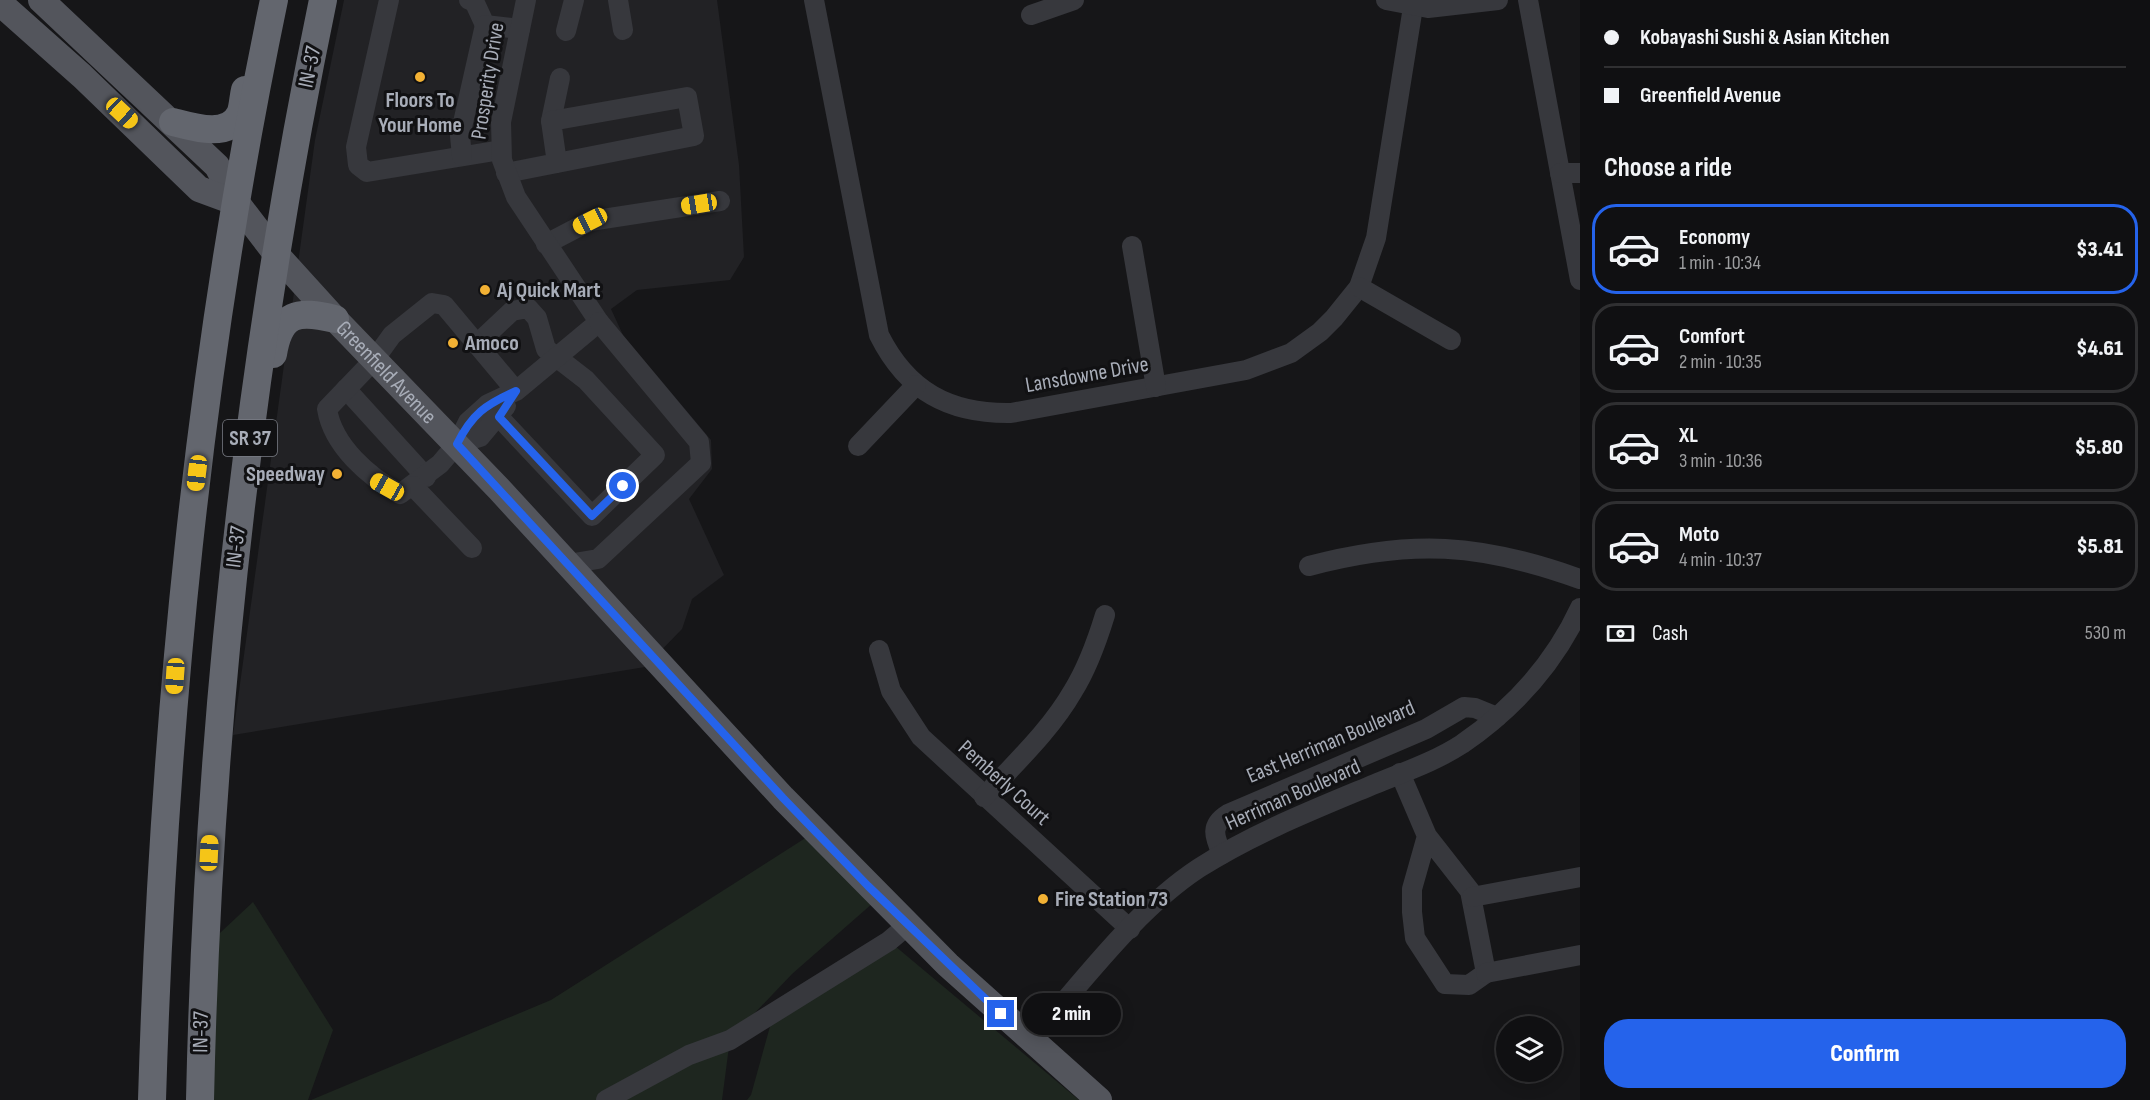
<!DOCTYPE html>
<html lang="en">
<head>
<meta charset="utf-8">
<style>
  :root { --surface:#101012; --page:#19191b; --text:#f1f3f6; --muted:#9c9d9f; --line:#303032; --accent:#2563eb }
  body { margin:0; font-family:"Sofia Sans Condensed",sans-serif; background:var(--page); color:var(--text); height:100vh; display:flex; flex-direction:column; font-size:22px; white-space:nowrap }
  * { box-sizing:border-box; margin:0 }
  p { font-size:20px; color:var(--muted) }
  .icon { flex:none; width:33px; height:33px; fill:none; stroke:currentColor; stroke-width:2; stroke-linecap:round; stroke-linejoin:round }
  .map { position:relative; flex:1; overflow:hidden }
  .panel { display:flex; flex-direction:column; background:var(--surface); width:570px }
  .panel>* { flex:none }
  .banner { display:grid; align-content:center; height:132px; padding:0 24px; background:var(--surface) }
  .fabs { position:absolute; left:1496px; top:1016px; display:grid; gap:12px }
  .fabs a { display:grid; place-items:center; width:66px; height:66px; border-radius:50%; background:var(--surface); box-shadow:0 3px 15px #0003,0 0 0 2px var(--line); font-size:30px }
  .end { position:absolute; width:27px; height:27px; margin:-14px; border:8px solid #2563eb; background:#fff; box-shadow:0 0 0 3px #fff }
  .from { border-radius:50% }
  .bubble { position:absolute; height:42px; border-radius:21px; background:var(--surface); box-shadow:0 3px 15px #0003,0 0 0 2px var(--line); font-size:20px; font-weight:800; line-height:42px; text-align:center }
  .car { position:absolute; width:18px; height:36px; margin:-18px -9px; border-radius:8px; box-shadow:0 0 4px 2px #0007; background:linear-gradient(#f5c518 24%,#345 0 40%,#f5c518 0 76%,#345 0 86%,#f5c518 0) }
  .banner b { display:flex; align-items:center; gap:21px; height:57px; font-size:22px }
  .banner b+b { border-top:2px solid var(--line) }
  .banner i { width:15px; height:15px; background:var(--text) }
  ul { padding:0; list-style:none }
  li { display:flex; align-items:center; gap:18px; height:90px; margin:0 12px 9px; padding:0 12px; border:3px solid var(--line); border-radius:24px }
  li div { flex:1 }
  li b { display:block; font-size:22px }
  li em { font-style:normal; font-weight:800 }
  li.active { border-color:var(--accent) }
  li>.icon { width:54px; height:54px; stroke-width:1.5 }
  h2 { padding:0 24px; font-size:27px; line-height:72px }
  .pay { display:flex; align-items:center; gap:15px; height:66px; padding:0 24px; font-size:22px }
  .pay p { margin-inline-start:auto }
  .action { display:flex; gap:12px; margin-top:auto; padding:12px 24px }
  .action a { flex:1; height:69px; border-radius:24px; background:var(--accent); color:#fff; font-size:24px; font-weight:800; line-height:69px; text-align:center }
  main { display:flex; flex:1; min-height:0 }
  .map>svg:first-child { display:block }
</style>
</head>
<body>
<main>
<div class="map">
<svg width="1580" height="1100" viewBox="0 0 1580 1100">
  <rect width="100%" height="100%" fill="#161618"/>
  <!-- built -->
  <polygon fill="#222225" points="344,0 717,0 739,165 744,257 730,280 637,290 611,309 623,335 711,440 712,469 689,499 724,575 692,599 682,629 645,667 233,735 315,140"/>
  <!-- green -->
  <g fill="#1e261f">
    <polygon points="807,837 873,903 792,974 730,1039 722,1100 311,1100 551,1000"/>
    <polygon points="253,902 333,1030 308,1100 201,1100 205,947"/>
    <polygon points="889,941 1079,1100 747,1100 751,1095 774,1012"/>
  </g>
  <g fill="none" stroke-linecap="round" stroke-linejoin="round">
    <!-- minor -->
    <g stroke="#37383d" stroke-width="20">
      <polyline points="389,0 356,147 358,165 367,172 501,150"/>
      <polyline points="469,0 474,1 485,25 520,29"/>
      <polyline points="618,0 623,30"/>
      <path d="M 814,0 L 879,335 C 907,391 949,414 1011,413 L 1246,370 L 1291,353 L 1320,332 L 1334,318 L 1359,287 L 1376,238 L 1413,7"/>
      <polyline points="1386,0 1428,8 1498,0"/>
      <polyline points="1528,0 1580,280"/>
      <polyline points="1031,15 1074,0"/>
      <polyline points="566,31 574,0"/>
      <polyline points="551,121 560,78"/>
      <polyline points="462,156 460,136 485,25"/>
      <polyline points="506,173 694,136 687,97 551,121 557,163"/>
      <polyline points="1560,173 1580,173"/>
      <polyline points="546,244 590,221 720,201"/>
      <polyline points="1132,246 1156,387"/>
      <polyline points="1359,287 1451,340"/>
      <polyline points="478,343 512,311 528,308 537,318 546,349 586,380 655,455 592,516 499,417"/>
      <polyline points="346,389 426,477"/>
      <path d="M 516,391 L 444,305 L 432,303 L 392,335 L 374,360 L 327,409 C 333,446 369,477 400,494 L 440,464 L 457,444 L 468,422 L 488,404 L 516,391 L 599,322 L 516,197 L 502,160 L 501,122 L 526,0"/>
      <polyline points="457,444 480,437 506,406"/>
      <polyline points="858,446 916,385"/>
      <polyline points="413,486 472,548"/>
      <polyline points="568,564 598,559 701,463 699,442 599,322"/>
      <path d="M 1309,566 C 1411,539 1480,543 1580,579"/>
      <polyline points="879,650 891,691 921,737 1130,929"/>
      <polyline points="1400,773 1427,836 1470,891 1486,973 1469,985 1445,984 1415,938 1412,912 1412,889 1427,836"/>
      <path d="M 984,797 C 1014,764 1050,731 1073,691 C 1088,667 1097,641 1105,615"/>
      <path d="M 1222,854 C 1214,836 1210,825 1228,814 L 1426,729 L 1464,707 L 1475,708 L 1497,717"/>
      <polyline points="1472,897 1580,877"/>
      <polyline points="1486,973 1580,955"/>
      <path d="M 1031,1040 C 1082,983 1135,910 1199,868 C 1254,833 1315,809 1375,784 C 1404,772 1436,761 1462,744 C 1513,709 1554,664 1580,608"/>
      <polyline points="606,1100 689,1055 730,1040 889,941 908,925"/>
    </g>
    <!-- major -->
    <g stroke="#53555c" stroke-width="26">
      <path id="s1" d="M 41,0 L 217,166 L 237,203 L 276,254 L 335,319 L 499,489 L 783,798 L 948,965 L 1099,1100"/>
      <polyline points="0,3 82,76 199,189 237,203"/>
    </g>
    <!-- highway -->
    <g stroke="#63666e" stroke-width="28">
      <path d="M 173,122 C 192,127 229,139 240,114 C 243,108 243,98 245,90"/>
      <path d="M 273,354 C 280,312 298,310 335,319"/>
      <path d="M 152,1100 C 163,729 198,364 274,0"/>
      <path d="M 200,1100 C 208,730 248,362 323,0"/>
    </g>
  </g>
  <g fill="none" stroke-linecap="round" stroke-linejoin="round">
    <!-- route -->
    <path stroke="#2563eb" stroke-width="8" d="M 623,486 L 592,516 L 499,417 L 516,391 C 485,405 472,414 457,444 L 783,798 L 868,886 L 1001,1014"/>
  </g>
  <!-- markers -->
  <g fill="#f2b134" stroke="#111113" stroke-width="2">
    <circle cx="420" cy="77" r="6"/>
    <circle cx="485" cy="290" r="6"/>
    <circle cx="453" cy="343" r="6"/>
    <circle cx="337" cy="474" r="6"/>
    <circle cx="1043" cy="899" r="6"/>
  </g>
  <g text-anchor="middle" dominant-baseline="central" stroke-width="6" stroke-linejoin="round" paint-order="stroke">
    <!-- shield labels -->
    <rect fill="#111113" stroke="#7b7e86" stroke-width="1.5" x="223" y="420" width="54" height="36" rx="4.5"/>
    <g font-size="21" font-weight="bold" fill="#a8adb8">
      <text x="250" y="438">SR 37</text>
    </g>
    <!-- street labels -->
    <g font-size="22" fill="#a8adb8" stroke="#111113">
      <text transform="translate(310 67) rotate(-78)">IN-37</text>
      <text transform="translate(488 81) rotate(-81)">Prosperity Drive</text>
      <text stroke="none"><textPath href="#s1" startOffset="510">Greenfield Avenue</textPath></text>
      <text transform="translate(1087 375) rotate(-10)">Lansdowne Drive</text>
      <text transform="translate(236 547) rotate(-83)">IN-37</text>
      <text transform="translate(1331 742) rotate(-23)">East Herriman Boulevard</text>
      <text transform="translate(1004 783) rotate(42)">Pemberly Court</text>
      <text transform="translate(1293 795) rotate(-24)">Herriman Boulevard</text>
      <text transform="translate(201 1032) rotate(-89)">IN-37</text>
    </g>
    <!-- poi labels -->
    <g font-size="22" font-weight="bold" fill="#a8adb8" stroke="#111113" text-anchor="start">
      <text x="420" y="100" text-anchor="middle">Floors To<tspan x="420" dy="25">Your Home</tspan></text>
      <text x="497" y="290">Aj Quick Mart</text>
      <text x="465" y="343">Amoco</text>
      <text x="325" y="474" text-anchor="end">Speedway</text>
      <text x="1055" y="899">Fire Station 73</text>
    </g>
  </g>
</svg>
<div class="fabs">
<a><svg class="icon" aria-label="layers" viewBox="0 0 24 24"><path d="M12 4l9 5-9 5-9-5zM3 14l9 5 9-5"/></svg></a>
</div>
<i class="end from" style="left:623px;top:486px"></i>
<i class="end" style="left:1001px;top:1014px"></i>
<div class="bubble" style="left:1022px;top:993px;width:99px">2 min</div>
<i class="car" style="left:122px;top:113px;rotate:133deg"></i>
<i class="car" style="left:699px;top:204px;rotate:261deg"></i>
<i class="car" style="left:590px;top:221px;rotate:243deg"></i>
<i class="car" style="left:197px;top:473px;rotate:187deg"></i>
<i class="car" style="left:387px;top:487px;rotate:299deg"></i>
<i class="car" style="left:175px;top:676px;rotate:184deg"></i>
<i class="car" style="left:209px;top:853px;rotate:3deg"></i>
</div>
<section class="panel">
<div class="banner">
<b><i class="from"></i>Kobayashi Sushi &amp; Asian Kitchen</b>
<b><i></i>Greenfield Avenue</b>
</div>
<h2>Choose a ride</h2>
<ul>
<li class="active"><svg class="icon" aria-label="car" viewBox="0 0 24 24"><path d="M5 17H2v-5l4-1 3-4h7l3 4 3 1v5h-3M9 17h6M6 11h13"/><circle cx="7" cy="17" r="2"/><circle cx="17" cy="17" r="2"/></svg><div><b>Economy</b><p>1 min · 10:34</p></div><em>$3.41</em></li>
<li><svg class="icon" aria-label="car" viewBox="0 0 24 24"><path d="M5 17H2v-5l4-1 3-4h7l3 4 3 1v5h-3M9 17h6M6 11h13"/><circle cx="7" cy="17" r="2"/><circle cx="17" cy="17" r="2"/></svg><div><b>Comfort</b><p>2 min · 10:35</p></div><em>$4.61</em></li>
<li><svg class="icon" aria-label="car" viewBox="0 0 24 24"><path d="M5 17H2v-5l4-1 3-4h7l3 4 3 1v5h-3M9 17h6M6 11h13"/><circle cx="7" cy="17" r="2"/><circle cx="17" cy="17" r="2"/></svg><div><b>XL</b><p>3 min · 10:36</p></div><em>$5.80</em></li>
<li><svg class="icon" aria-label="car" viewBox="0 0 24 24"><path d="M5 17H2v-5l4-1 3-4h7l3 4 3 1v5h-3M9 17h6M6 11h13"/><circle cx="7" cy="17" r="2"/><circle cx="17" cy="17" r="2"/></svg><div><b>Moto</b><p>4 min · 10:37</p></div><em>$5.81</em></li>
</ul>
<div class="pay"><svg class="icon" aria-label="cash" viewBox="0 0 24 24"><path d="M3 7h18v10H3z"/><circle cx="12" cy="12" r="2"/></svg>Cash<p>530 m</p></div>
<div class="action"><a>Confirm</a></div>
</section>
</main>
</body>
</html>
